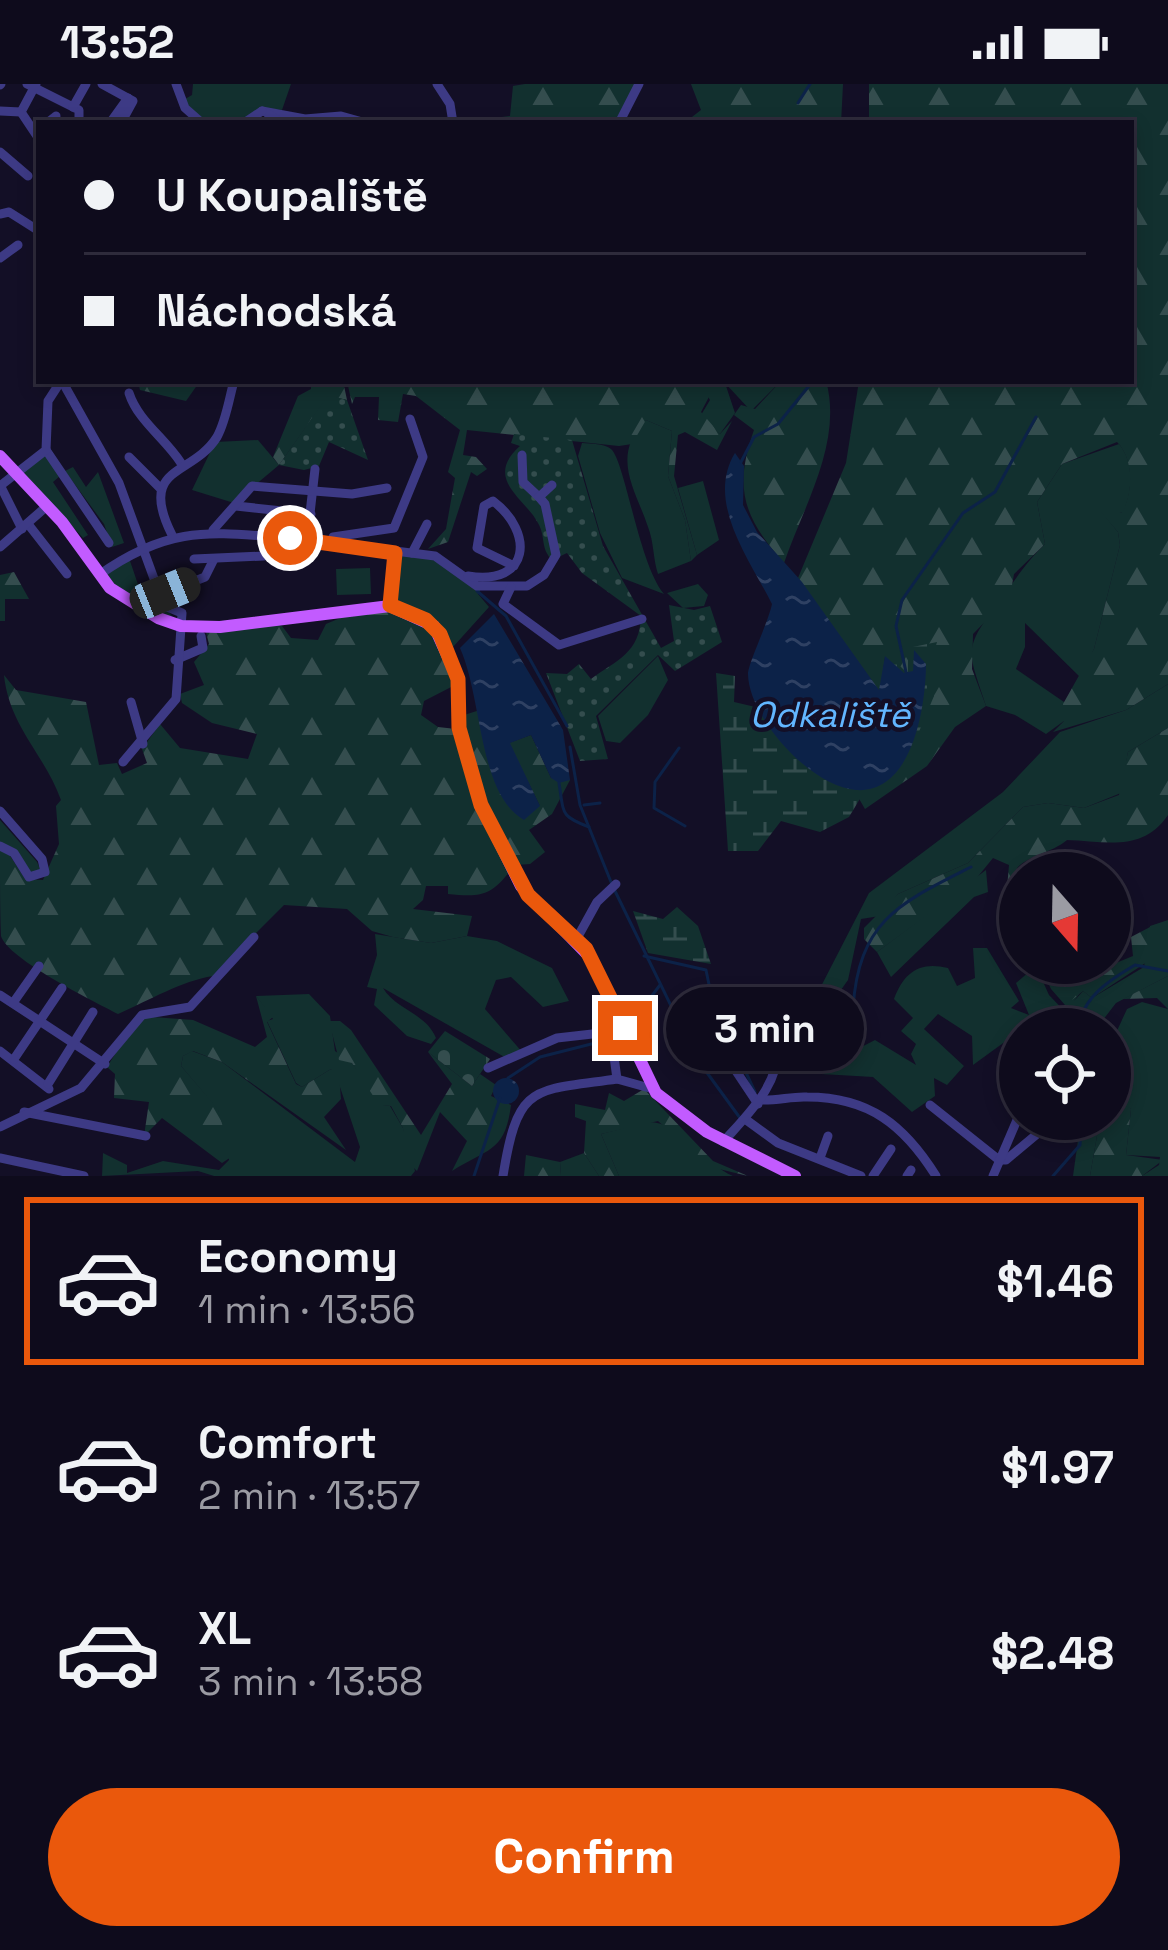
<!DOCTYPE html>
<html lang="en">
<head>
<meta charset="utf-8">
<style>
  :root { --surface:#0e0b1c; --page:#171425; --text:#f1f3f6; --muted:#9b9ba3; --line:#2e2b3b; --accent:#ea580c }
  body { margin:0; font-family:"Space Grotesk",sans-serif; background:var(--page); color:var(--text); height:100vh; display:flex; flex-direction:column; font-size:45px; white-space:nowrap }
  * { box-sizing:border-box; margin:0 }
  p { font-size:39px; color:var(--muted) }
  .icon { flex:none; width:66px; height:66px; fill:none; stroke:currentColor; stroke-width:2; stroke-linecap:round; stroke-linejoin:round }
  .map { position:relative; height:1092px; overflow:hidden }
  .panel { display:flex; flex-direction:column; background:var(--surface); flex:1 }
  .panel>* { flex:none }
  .guide { position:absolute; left:36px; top:36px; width:1098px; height:264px; border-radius:0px; box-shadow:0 6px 18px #0003,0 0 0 3px var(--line); display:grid; align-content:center; height:264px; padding:0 48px; background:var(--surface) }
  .needle { width:78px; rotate:160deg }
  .fabs { position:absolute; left:999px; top:768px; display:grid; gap:24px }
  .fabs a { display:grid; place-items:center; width:132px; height:132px; border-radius:50%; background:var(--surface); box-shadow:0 6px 18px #0003,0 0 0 3px var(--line); font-size:60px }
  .end { position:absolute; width:54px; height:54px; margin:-27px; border:15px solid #ea580c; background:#fff; box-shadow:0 0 0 6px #fff }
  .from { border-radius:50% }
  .bubble { position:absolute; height:84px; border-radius:42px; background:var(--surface); box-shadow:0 6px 18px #0003,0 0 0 3px var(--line); font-size:39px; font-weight:700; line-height:84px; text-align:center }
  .car { position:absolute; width:36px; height:72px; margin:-36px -18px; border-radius:15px; box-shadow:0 0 9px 3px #0007; background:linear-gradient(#222 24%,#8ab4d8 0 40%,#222 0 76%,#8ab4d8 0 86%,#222 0) }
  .guide b { display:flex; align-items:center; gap:42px; height:114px; font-size:45px }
  .guide b+b { border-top:3px solid var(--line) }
  .guide i { width:30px; height:30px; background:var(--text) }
  ul { padding:21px 0 0; list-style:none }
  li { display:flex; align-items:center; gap:36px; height:168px; margin:0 24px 18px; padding:0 24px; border:6px solid transparent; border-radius:0px }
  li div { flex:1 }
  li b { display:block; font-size:45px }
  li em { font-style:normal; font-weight:700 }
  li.selected { border-color:var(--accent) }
  li>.icon { width:108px; height:108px; stroke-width:1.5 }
  .cta { display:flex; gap:24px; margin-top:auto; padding:24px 48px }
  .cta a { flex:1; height:138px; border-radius:72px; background:var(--accent); color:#fff; font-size:48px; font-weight:700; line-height:138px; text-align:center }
  .status { display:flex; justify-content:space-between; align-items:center; height:84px; padding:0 60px; background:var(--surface); direction:ltr }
  .status svg { height:33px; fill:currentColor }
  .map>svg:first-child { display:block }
</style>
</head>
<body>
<div class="status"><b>13:52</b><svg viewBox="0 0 49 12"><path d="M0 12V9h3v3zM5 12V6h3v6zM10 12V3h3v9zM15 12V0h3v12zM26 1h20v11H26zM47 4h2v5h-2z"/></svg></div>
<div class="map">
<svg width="1168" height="1092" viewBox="0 0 1168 1092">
  <defs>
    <pattern id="forest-firs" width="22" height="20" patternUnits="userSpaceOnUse" patternTransform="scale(3)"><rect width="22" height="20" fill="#12302f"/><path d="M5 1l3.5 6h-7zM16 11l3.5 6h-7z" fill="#344d4e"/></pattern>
    <pattern id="wetland-marsh" width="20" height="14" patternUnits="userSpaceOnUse" patternTransform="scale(3)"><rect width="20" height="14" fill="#12302f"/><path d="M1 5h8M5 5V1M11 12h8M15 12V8" fill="none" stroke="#344d4e"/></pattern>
    <pattern id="cemetery-stones" width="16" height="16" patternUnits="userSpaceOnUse" patternTransform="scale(3)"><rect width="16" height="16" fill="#12302f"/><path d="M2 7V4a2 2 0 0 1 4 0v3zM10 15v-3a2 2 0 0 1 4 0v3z" fill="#344d4e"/></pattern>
    <pattern id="garden-dots" width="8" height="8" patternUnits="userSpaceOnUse" patternTransform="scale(3)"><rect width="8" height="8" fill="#12302f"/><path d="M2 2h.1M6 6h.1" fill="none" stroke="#344d4e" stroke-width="1.8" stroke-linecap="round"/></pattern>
    <pattern id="water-ripples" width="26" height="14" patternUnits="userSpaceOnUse" patternTransform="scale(3)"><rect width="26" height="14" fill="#0c2248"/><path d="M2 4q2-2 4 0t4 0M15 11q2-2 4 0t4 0" fill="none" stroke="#2f4163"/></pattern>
  </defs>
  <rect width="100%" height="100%" fill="#130f26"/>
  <!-- green -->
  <g fill="#12302f">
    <path d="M 193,0 L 291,0 L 282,26 C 252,23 201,65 185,15 L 192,11 Z"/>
    <polygon points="699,297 781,297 751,327 725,299 735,329 720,350 701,331 710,316"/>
    <path d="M 646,336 L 672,347 L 668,392 L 685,436 L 691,477 L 658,490 C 653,475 654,458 648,443 C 635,404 610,372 646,336 Z"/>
    <polygon points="258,356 279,381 234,419 192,406 215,358"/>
    <path d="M 582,359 C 592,360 603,359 611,365 C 625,377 639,481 664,510 L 622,494 L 600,449 L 578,372 Z"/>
    <path d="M 1119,360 C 1135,379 1132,408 1123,429 L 1100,426 L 1118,448 L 1120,461 L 1094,565 L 1081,594 L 1025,539 L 1025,563 L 1016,585 L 1064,618 L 1064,637 L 1046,650 L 1015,631 L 986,622 C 969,568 961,567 998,519 C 1014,498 1025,479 1045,460 L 1037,418 L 1062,380 Z"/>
    <polygon points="44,369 60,392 53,398 88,451 83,454 22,387"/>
    <polygon points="73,383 86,403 98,388 124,459 112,463 104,440 65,387"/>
    <polygon points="703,397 719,456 697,471 678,404"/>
    <polygon points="397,471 425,471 481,505 478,510 489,523 453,563 431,536 392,518"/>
    <path d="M 129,474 L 144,518 L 158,514 L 175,536 C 151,527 118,515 107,491 Z"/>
    <polygon points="370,484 371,510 337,511 336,485"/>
    <polygon points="698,500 708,511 704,522 683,524 667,509"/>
    <polygon points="658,572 668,596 648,631 620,659 606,657 598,632"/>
    <polygon points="1168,600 1168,644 1128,668 1121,709 1084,724 1048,719 1023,723 968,779 898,810 880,832 861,835 848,896 824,930 815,931 814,916 869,809 1003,708 1060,648 1126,626"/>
    <polygon points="986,786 988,808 974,813 891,893 877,868"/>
    <polygon points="1168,836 1168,892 1116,919 1096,945 1086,945 1051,905 1039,880 1072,879 1089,896 1074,917 1083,907 1092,914 1144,883 1150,842"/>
    <path d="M 375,850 L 431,859 L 467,852 L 497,857 L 552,884 L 569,917 L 543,923 L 511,893 L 496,896 L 485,925 L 523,969 L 508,975 L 383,904 C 396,926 426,929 436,954 L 431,960 L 407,952 L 374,921 L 377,905 L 367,903 L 377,871 Z"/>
    <path d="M 973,864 L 987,864 L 1019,917 L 1011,924 L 1029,931 L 1016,899 L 1036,882 L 1049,911 L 1073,936 L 1060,945 L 1038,945 L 1032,938 L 973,981 L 972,952 L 938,930 L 924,945 L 964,982 L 947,1001 L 934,994 L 935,1012 L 912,1028 L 873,993 L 821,990 L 836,976 L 875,956 L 916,981 L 911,970 L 916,960 L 901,947 L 913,934 L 894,915 C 904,888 920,877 948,884 L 957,902 L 975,894 Z"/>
    <polygon points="309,910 330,932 335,967 352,979 383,1021 390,1022 403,1044 415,1087 411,1092 214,1092 198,1087 102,1092 103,1069 127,1081 127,1089 163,1077 219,1086 229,1076 218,1026 181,982 183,972 192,967 222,978 355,1078 360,1063 337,994 331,985 302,1003 296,999 267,937 273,935 256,912"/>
    <polygon points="1142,918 1168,925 1168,1092 1142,1092 1159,1081 1160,1073 1126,1071 1131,1025 1113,1014 1110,1018 1110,962 1127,925"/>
    <polygon points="1081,1035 1100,1035 1090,1092 1073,1092"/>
    <path d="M 648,1038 C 680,1037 704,1080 733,1092 L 619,1092 L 601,1050 Z"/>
    <polygon points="584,1069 599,1092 561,1092 560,1078"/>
  </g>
  <!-- forest -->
  <g fill="url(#forest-firs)">
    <polygon points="525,0 635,0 615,39 470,37 510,32 513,2"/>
    <polygon points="691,0 843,0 841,39 698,39 692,33 701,26"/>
    <path d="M 869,0 L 1168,0 L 1168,600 L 1126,626 L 1053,648 L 1064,637 L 1063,620 L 1094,565 L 1120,461 L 1118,448 L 1099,426 L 1104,422 L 1122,429 C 1133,408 1134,375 1117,358 L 1062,380 L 1037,418 L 1045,460 L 1014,490 L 1010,512 L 973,550 L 972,585 L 986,622 L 955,643 L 927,682 L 865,725 L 854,706 L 880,698 L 907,670 L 913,587 L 904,589 L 885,573 L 880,608 L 798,494 L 846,379 L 859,297 L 1131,297 L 1131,39 L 869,39 Z"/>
    <polygon points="138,297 200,297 186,317 140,306"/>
    <polygon points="311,297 343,297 347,316 328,312 279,381 273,373 298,312 311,305"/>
    <polygon points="347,297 699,297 711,309 701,328 720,350 732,337 717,366 685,348 678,351 674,392 697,471 691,477 685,436 668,392 672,347 646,336 632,360 619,362 467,346 463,371 476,373 487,385 477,392 471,388 448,458 428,465 446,445 455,394 448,388 460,346 416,312 403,310 398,338 378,336 379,313 355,313 352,320"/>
    <path d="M 781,297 L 826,297 C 843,358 804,421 784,479 C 744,434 733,405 754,346 L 734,331 L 741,321 L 755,325 Z"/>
    <polygon points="14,488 29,515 5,515 5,537 0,537 0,491"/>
    <path d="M 362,525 L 390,525 L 431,545 L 455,601 L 424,617 L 421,631 L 438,643 L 456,645 L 510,787 C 490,813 479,813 448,810 L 448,802 L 426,802 L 423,816 L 413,825 L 472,832 L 467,852 L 431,859 L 393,853 L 372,847 L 347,825 L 284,821 L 213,892 C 181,897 150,916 118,930 C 93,917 8,875 1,852 C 0,827 0,792 0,766 L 9,770 L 25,795 L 43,796 L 59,760 L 56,722 L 61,716 C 45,671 9,642 4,591 L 16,606 L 86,618 L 99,681 L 117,679 L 122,690 L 147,679 L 142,665 L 160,640 L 180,664 L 248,675 L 257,650 L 212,639 L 182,619 L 180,610 L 204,601 L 194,578 L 209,560 L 206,548 L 271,539 L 282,542 L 291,554 L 318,556 L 326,540 Z"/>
    <polygon points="480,626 485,648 540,722 509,659 531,651 551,694 570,696 552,730 529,746 545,768 530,780 515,781 484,720 461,632"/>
    <path d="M 1168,644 L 1168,731 C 1142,769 1105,757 1067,756 C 1051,770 1022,772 1014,789 L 1019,813 L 1006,816 L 1009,781 L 993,774 L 975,796 L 877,868 L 864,855 L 864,844 L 898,810 L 968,779 L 1023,723 L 1048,719 L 1084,724 L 1119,711 L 1128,668 Z"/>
    <polygon points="0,736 37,778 40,785 32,790 0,759"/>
    <polygon points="1152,842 1153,874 1092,914 1083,907 1072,916 1089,896 1078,883 1081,879 1099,886 1133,872 1131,853"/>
    <polygon points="1168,892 1168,925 1157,914 1123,915"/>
    <polygon points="256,912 273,933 267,938 296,1000 302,1003 331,985 339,991 341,1015 324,1033 346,1066 222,978 193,967 183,972 181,982 218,1025 231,1073 222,1079 162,1034 144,1052 149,1018 114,1014 115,990 107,983 139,932 193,936 255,963 267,953"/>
    <path d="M 329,937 L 340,937 L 351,946 L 421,1051 L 452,1000 L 428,968 L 472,1002 L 480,990 L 496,1001 L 491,1012 L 511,1021 C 505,1068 489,1064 452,1087 L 467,1057 L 440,1028 L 417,1087 L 406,1076 L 403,1044 L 391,1022 L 379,1021 L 352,979 L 339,976 Z"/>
    <polygon points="644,1005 713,1077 748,1092 711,1083 658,1037 601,1050 619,1092 599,1092 584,1069 586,1037 575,1033 575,1020 605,1026 609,1009 624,1017"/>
    <polygon points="1119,1012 1131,1025 1126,1071 1163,1076 1142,1092 1090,1092 1100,1035 1110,1035 1110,1018"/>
    <polygon points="526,1071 560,1078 561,1092 524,1092"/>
  </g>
  <!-- wetland -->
  <g fill="url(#wetland-marsh)">
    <path d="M 937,558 L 929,586 L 934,612 L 910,669 C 882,645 885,604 888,570 L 908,590 L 908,564 Z"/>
    <polygon points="716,589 735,592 734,618 773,627 867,703 849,733 820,748 781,737 758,767 728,767"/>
    <polygon points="677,823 698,842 711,880 648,869 633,827 663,835"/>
  </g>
  <!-- cemetery -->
  <polygon fill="url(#cemetery-stones)" points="445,947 490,975 472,1002 428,968"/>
  <!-- garden -->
  <g fill="url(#garden-dots)">
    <polygon points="328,311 347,316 368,376 329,358 319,382 304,386 279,381"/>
    <path d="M 514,350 L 572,356 L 603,462 L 661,564 L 674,557 L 669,521 L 694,526 L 710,522 L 722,558 L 675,587 L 658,571 L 596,632 L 608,675 L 580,677 L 546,589 L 567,590 L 579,580 L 591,595 C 617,576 640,569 641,532 L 582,489 L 567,469 L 552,476 C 540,464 546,453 538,439 C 525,414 483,395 520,362 L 511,359 Z"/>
  </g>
  <!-- water -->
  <g fill="url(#water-ripples)">
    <path d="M 735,369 L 744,382 L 743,421 L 757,448 L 802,498 L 879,606 L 885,572 L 904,589 L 913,587 L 914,566 L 926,580 C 926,618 914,710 856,706 C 812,703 749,635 748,590 C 748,580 769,536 772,520 C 750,476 705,418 735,369 Z"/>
    <path d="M 494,530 L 563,646 L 570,696 L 559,699 L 551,694 L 531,651 L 510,659 L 540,722 L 524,736 C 478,710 483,615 460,564 Z"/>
    <circle cx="506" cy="1007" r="13"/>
  </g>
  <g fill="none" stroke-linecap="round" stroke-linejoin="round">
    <!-- stream -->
    <g stroke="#0c2248" stroke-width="3">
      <polyline points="798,19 810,0"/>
      <polyline points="741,378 754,353 778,340 813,297"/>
      <polyline points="477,507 506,532 567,642"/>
      <polyline points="906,588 896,542 902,516 963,429 995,408 1036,333"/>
      <polyline points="570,663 580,721 611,798"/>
      <polyline points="679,664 655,698 654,724 685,742"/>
      <path d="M 559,699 C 564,730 560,732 589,743"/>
      <polyline points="584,721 600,719"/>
      <polyline points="615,807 697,975 740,1034"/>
      <polyline points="644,872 706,886 712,915 755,1008"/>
      <polyline points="629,942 660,901"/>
      <path d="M 825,945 L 853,924 C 859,836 900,819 971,783"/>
      <path d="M 1077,945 C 1084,912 1108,897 1135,881 L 1168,887"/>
      <polyline points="508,994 540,973 607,956"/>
      <polyline points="474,1092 500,1014"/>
      <polyline points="1053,1092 1080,1061 1081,1035"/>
    </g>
    <!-- minor -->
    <g stroke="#3d3a85" stroke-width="9">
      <polyline points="27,0 79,26 79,39"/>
      <polyline points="36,0 21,28 39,55"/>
      <polyline points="102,0 133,17 121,39"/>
      <polyline points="176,0 185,24 202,39"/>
      <polyline points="437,0 450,20 453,39"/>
      <polyline points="0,1 1,0"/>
      <polyline points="73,23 86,0"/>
      <polyline points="0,27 21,28"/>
      <polyline points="262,27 305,35 341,32 366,39"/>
      <polyline points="267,29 282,39"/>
      <polyline points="47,39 56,32"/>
      <polyline points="110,39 128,14"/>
      <polyline points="244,39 262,27"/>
      <polyline points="619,39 639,0"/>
      <polyline points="0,68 28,92"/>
      <polyline points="0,130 9,128 39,147"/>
      <polyline points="0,174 18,161"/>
      <polyline points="62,297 119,399 160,511 205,493 214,475"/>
      <path d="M 129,309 C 138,337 165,354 181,379"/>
      <polyline points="46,366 109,459"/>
      <polyline points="522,371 523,398 539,413"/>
      <polyline points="129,373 161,405"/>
      <polyline points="315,385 307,456 435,472 477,502 527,502 544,491 556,471 545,420 539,413 552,401"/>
      <polyline points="0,401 22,445"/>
      <polyline points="0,402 46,366 48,317 61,297"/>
      <polyline points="236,422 311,430"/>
      <polyline points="28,440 67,490"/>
      <polyline points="213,446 252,402 352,410 387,404"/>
      <path d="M 172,451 C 137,381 192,393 217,353 C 226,337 229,315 234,297"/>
      <polyline points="333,453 394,444 423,373 410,335"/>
      <polyline points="0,463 47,422"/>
      <polyline points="412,469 427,440"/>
      <polyline points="194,475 264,472"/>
      <path d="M 99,491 C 178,435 220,451 310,455"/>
      <path d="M 468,492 C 531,502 534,448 493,417 L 484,422 L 477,464 L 514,482"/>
      <polyline points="511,503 503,520 559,561 642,535"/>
      <polyline points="390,522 395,469"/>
      <polyline points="175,576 203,564 201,552"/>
      <polyline points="131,618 143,660"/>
      <polyline points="123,678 176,615 182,529 165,522 160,511"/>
      <polyline points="0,727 42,775 45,788 29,793 14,769 0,762"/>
      <polyline points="576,856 597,818 616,800"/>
      <polyline points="0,911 105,980"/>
      <polyline points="606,913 617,995 653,1005"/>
      <polyline points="13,919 39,882"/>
      <polyline points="0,967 49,1005"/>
      <polyline points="14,975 62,904"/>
      <polyline points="728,975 758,1020"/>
      <polyline points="488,984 557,954 610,948"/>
      <polyline points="48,1000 93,928"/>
      <path d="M 760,1016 C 777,1017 792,1012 807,1013 C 869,1013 904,1041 936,1092"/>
      <polyline points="930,1021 999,1076"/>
      <polyline points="24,1028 146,1052"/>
      <polyline points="745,1035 778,1059 861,1092"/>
      <polyline points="0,1043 81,1004 142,931 190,923 254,853"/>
      <path d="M 723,1058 C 749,1029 782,999 778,956"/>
      <polyline points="0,1074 84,1092"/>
      <polyline points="820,1074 828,1052"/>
      <polyline points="999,1076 1006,1076 1055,1035"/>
      <path d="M 503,1092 C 518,999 532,1007 617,995"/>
      <polyline points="873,1092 891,1065"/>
      <polyline points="907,1092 911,1086"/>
      <polyline points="993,1092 1020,1029"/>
    </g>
    <!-- major -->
    <polyline stroke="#c25bff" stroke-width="12" points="0,372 62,438 110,504 158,534 181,542 220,543 390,522 434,542 458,595 459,644 481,721 521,802 591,874 656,1009 707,1048 795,1092"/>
  </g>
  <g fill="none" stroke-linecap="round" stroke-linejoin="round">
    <!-- route -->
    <polyline stroke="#ea580c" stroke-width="15" points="290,454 395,469 390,521 426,536 440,550 458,595 459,644 481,721 528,811 586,865 625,944"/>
  </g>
  <g text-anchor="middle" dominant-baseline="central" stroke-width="9" stroke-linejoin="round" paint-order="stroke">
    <!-- water labels -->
    <g font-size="36" font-style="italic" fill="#62b6ff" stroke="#130f26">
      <text x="830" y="631">Odkaliště</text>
    </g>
  </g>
</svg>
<div class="fabs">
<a><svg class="needle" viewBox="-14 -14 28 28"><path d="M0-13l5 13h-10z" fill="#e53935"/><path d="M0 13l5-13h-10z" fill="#9b9ba3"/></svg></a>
<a><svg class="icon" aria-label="locate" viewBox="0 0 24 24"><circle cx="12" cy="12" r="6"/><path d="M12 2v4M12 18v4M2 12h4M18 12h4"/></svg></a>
</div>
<i class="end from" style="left:290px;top:454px"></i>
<i class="end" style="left:625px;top:944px"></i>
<div class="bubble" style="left:666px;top:903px;width:198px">3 min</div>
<i class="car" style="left:165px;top:509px;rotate:68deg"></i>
<div class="guide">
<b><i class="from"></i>U Koupaliště</b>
<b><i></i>Náchodská</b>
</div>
</div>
<section class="panel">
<ul>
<li class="selected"><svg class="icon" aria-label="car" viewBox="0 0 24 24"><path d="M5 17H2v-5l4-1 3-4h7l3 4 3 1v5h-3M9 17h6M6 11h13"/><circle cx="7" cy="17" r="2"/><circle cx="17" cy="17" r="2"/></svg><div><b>Economy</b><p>1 min · 13:56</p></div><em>$1.46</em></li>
<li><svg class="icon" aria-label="car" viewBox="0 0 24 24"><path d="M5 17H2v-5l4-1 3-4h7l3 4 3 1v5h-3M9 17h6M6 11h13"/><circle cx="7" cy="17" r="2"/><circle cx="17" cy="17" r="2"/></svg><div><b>Comfort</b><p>2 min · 13:57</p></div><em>$1.97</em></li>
<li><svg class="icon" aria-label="car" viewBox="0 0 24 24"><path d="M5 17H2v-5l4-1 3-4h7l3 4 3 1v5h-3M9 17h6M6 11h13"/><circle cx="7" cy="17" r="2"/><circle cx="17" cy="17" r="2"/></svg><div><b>XL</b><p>3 min · 13:58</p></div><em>$2.48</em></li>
</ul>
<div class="cta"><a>Confirm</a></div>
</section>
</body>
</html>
